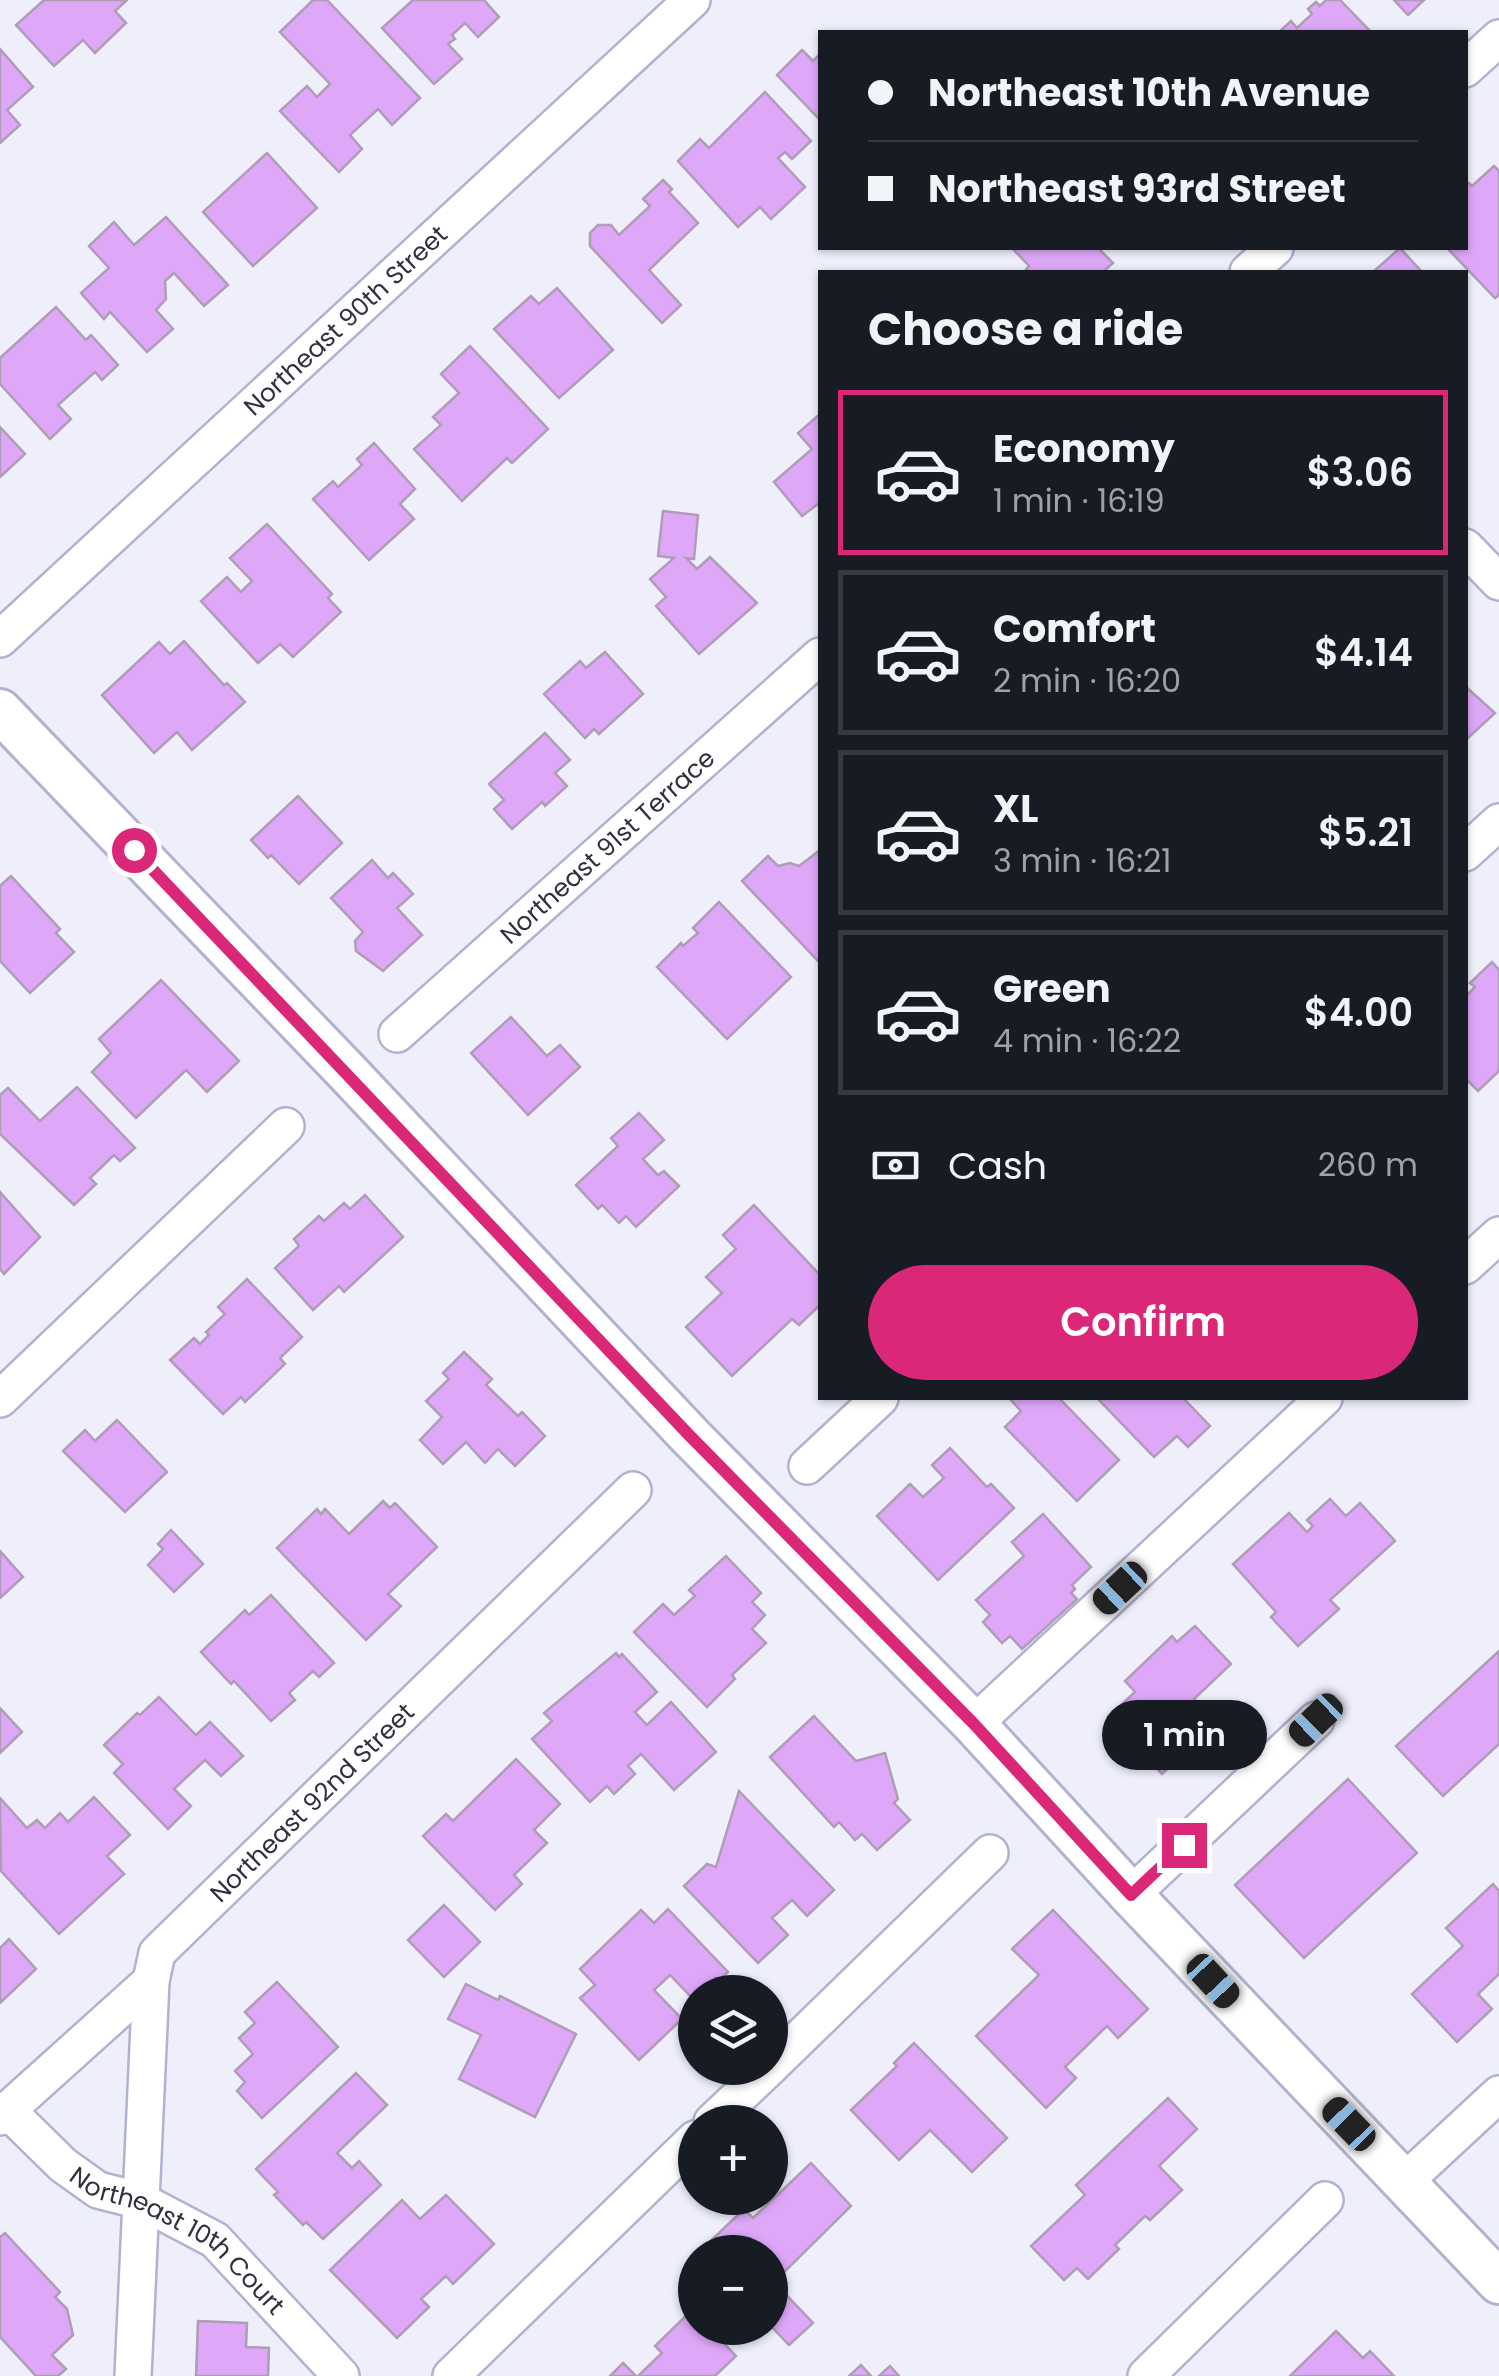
<!DOCTYPE html>
<html lang="en">
<head>
<meta charset="utf-8">
<style>
  :root { --surface:#171b24; --page:#242831; --text:#f1f3f6; --muted:#9ea1a6; --line:#363941; --accent:#db2777 }
  body { margin:0; font-family:Poppins,sans-serif; background:var(--page); color:var(--text); height:100vh; display:flex; flex-direction:column; font-size:38px; white-space:nowrap }
  * { box-sizing:border-box; margin:0 }
  p { font-size:32px; color:var(--muted) }
  .icon { flex:none; width:55px; height:55px; fill:none; stroke:currentColor; stroke-width:2; stroke-linecap:round; stroke-linejoin:round }
  .map { position:relative; flex:1; overflow:hidden }
  .drawer { position:absolute; left:818px; top:270px; width:650px; height:1130px; display:flex; flex-direction:column; background:var(--surface); border-radius:0px; box-shadow:0 2px 8px #0004 }
  .drawer>* { flex:none }
  .hud { position:absolute; left:818px; top:30px; width:650px; height:220px; border-radius:0px; box-shadow:0 2px 8px #0004; display:grid; align-content:center; height:220px; padding:0 50px; background:var(--surface) }
  .buttons { position:absolute; left:678px; top:1975px; display:grid; gap:20px }
  .buttons a { display:grid; place-items:center; width:110px; height:110px; border-radius:50%; background:var(--surface); box-shadow:0 2px 8px #0004; font-size:50px }
  .end { position:absolute; width:45px; height:45px; margin:-22px; border:12px solid #db2777; background:#fff; box-shadow:0 0 0 5px #fff }
  .from { border-radius:50% }
  .bubble { position:absolute; height:70px; border-radius:35px; background:var(--surface); box-shadow:0 2px 8px #0004; font-size:32px; font-weight:600; line-height:70px; text-align:center }
  .car { position:absolute; width:30px; height:60px; margin:-30px -15px; border-radius:12px; box-shadow:0 0 8px 2px #0007; background:linear-gradient(#222 24%,#8ab4d8 0 40%,#222 0 76%,#8ab4d8 0 86%,#222 0) }
  .hud b { display:flex; align-items:center; gap:35px; height:95px; font-size:38px }
  .hud b+b { border-top:2px solid var(--line) }
  .hud i { width:25px; height:25px; background:var(--text) }
  ul { padding:0; list-style:none }
  li { display:flex; align-items:center; gap:30px; height:165px; margin:0 20px 15px; padding:0 30px; border:5px solid var(--line); border-radius:0px }
  li div { flex:1 }
  li b { display:block; font-size:38px }
  li em { font-style:normal; font-weight:600 }
  li.active { border-color:var(--accent) }
  li>.icon { width:90px; height:90px; stroke-width:1.5 }
  h2 { padding:0 50px; font-size:45px; line-height:120px }
  .pay { display:flex; align-items:center; gap:25px; height:110px; padding:0 50px; font-size:38px }
  .pay p { margin-inline-start:auto }
  .cta { display:flex; gap:20px; margin-top:auto; padding:20px 50px }
  .cta a { flex:1; height:115px; border-radius:60px; background:var(--accent); color:#fff; font-size:40px; font-weight:600; line-height:115px; text-align:center }
  .map>svg:first-child { display:block }
</style>
</head>
<body>
<div class="map">
<svg width="1499" height="2376" viewBox="0 0 1499 2376">
  <rect width="100%" height="100%" fill="#efeffc"/>
  <!-- building -->
  <g fill="#dea7f8" stroke="#af9cb7" stroke-width="2.5">
    <polygon points="44,0 127,0 115,11 126,23 95,53 83,40 54,66 16,25"/>
    <polygon points="313,0 327,0 420,98 392,125 378,109 350,135 362,149 339,172 280,111 307,86 317,97 330,84 280,32"/>
    <polygon points="413,0 484,0 499,17 478,37 465,23 452,35 455,39 448,44 462,59 434,84 382,28"/>
    <polygon points="1326,0 1340,0 1371,32 1279,32 1291,21 1297,28 1312,14 1308,9 1316,2 1320,6"/>
    <polygon points="1394,0 1424,0 1408,15"/>
    <polygon points="0,49 33,87 7,110 20,125 0,143"/>
    <polygon points="802,50 813,61 820,54 820,120 777,75"/>
    <polygon points="765,92 811,141 792,159 785,152 778,158 805,187 771,219 760,207 738,227 678,161 700,139 709,148"/>
    <polygon points="267,153 317,208 253,266 203,212"/>
    <polygon points="1494,166 1499,171 1499,295 1495,298 1447,248 1465,248 1465,187 1469,183 1472,186"/>
    <polygon points="663,180 672,189 669,192 698,223 649,270 681,305 662,323 590,246 590,233 598,225 611,225 619,235 650,206 643,199"/>
    <polygon points="166,217 228,285 204,306 174,273 165,281 166,299 156,310 173,329 147,352 110,312 104,319 81,293 109,268 89,246 114,222 134,245"/>
    <polygon points="1012,248 1098,248 1113,263 1103,272 1024,272 1029,266"/>
    <polygon points="1400,248 1422,272 1373,272"/>
    <polygon points="557,288 613,350 559,398 494,329 531,296 539,304"/>
    <polygon points="56,307 86,340 91,335 118,365 102,380 95,372 58,405 71,419 50,439 0,384 0,358"/>
    <polygon points="470,346 548,429 512,463 507,458 462,501 414,449 441,425 433,417 459,393 441,374"/>
    <polygon points="820,414 820,506 818,504 802,516 774,482 812,449 798,433"/>
    <polygon points="0,427 25,454 0,477"/>
    <polygon points="374,443 415,489 400,504 414,519 369,560 313,499 333,481 338,487 362,465 357,459"/>
    <polygon points="663,511 698,515 694,559 686,558 697,569 710,557 757,603 699,654 656,606 666,597 650,579 674,558 658,556"/>
    <polygon points="267,524 332,594 328,598 341,612 293,657 280,644 258,663 201,601 227,577 241,592 252,581 230,558"/>
    <polygon points="184,641 224,685 227,683 245,702 192,750 177,732 154,753 102,695 159,642 170,654"/>
    <polygon points="605,652 643,694 599,734 594,729 585,738 544,694 580,661 586,668"/>
    <polygon points="1465,686 1495,713 1468,738 1465,734"/>
    <polygon points="545,733 570,760 555,773 567,786 545,806 542,802 512,829 494,809 504,800 489,784"/>
    <polygon points="298,796 342,843 299,884 271,855 268,858 251,840"/>
    <polygon points="820,850 820,959 818,961 742,881 768,856 778,866 790,863 799,866"/>
    <polygon points="372,860 388,878 393,873 413,894 397,908 422,935 383,971 356,951 355,941 363,932 331,898"/>
    <polygon points="11,876 60,929 56,933 74,952 30,993 0,961 0,886"/>
    <polygon points="719,902 791,977 727,1039 657,967 681,943 683,946 698,933 693,928"/>
    <polygon points="1492,962 1499,970 1499,1071 1478,1091 1465,1078 1465,997 1475,987 1470,983"/>
    <polygon points="161,980 239,1061 207,1092 186,1070 136,1118 92,1072 111,1053 99,1039"/>
    <polygon points="511,1017 547,1056 560,1045 580,1067 528,1115 471,1053"/>
    <polygon points="77,1087 135,1148 120,1161 114,1155 90,1178 96,1184 74,1205 0,1134 0,1095 8,1088 40,1121"/>
    <polygon points="639,1113 664,1140 643,1159 658,1175 664,1171 679,1186 636,1227 626,1216 619,1223 602,1205 598,1209 576,1185 618,1146 611,1138"/>
    <polygon points="0,1192 40,1237 4,1274 0,1269"/>
    <polygon points="365,1195 403,1237 344,1292 339,1286 313,1310 275,1268 299,1246 294,1239 319,1216 324,1221 344,1203 350,1209"/>
    <polygon points="754,1205 820,1275 820,1305 799,1325 792,1319 732,1376 686,1327 722,1293 706,1277 736,1249 723,1235"/>
    <polygon points="247,1279 302,1337 280,1358 285,1364 245,1402 241,1397 223,1414 170,1360 194,1338 200,1344 209,1335 206,1332 225,1314 218,1307"/>
    <polygon points="464,1352 492,1379 486,1385 518,1416 522,1412 545,1436 515,1466 498,1449 485,1463 466,1442 443,1464 420,1440 442,1417 426,1401 449,1379 443,1373"/>
    <polygon points="1009,1398 1059,1398 1119,1460 1077,1501 1005,1427 1021,1411"/>
    <polygon points="1097,1398 1183,1398 1210,1426 1188,1447 1177,1436 1154,1457"/>
    <polygon points="117,1420 167,1472 125,1512 63,1451 85,1430 95,1441"/>
    <polygon points="950,1448 987,1487 991,1484 1014,1508 938,1580 877,1516 910,1484 923,1497 944,1478 932,1465"/>
    <polygon points="1330,1499 1346,1516 1360,1503 1395,1541 1330,1600 1339,1609 1298,1646 1271,1617 1276,1612 1233,1564 1289,1513 1307,1532 1313,1526 1307,1520"/>
    <polygon points="383,1501 390,1508 395,1503 437,1547 388,1594 401,1606 366,1640 277,1548 317,1509 321,1514 325,1509 349,1534"/>
    <polygon points="1043,1514 1091,1567 1072,1585 1075,1589 1071,1593 1077,1599 1022,1649 1010,1636 1002,1643 983,1622 990,1615 976,1600 1024,1556 1012,1542"/>
    <polygon points="171,1530 203,1564 174,1592 148,1565 163,1549 158,1544"/>
    <polygon points="0,1551 23,1577 0,1598"/>
    <polygon points="726,1556 761,1593 752,1602 765,1615 752,1629 766,1643 732,1675 735,1679 707,1707 634,1632 663,1604 674,1615 695,1596 689,1590"/>
    <polygon points="271,1595 334,1663 319,1677 313,1671 289,1693 295,1700 271,1721 234,1681 231,1684 201,1652 245,1610 249,1615"/>
    <polygon points="1195,1626 1231,1664 1194,1699 1198,1703 1171,1728 1190,1748 1162,1774 1108,1717 1135,1692 1125,1681 1172,1636 1177,1642"/>
    <polygon points="1499,1651 1499,1744 1443,1796 1396,1746"/>
    <polygon points="616,1653 619,1657 622,1654 657,1692 635,1712 647,1725 671,1702 716,1752 674,1790 641,1754 628,1766 635,1774 614,1794 607,1786 590,1802 532,1739 552,1721 544,1713"/>
    <polygon points="159,1697 196,1735 210,1722 243,1756 221,1776 205,1760 174,1789 191,1806 168,1829 114,1773 123,1764 104,1745 137,1713 140,1715"/>
    <polygon points="0,1708 22,1732 0,1753"/>
    <polygon points="814,1716 856,1761 885,1753 898,1799 894,1803 910,1820 877,1850 862,1834 855,1840 839,1822 834,1827 770,1757"/>
    <polygon points="516,1759 560,1804 534,1830 547,1843 514,1875 522,1884 495,1910 423,1836 446,1814 453,1821"/>
    <polygon points="1348,1779 1417,1853 1304,1958 1235,1885"/>
    <polygon points="739,1791 834,1890 807,1916 792,1900 772,1918 788,1935 758,1963 684,1886 707,1864 716,1867"/>
    <polygon points="94,1797 130,1835 107,1856 124,1874 59,1934 1,1871 0,1798 27,1828 37,1820 45,1828 60,1813 68,1822"/>
    <polygon points="1493,1884 1499,1891 1499,1974 1478,1994 1492,2009 1457,2042 1412,1994 1463,1946 1446,1928"/>
    <polygon points="444,1905 480,1942 444,1977 408,1940"/>
    <polygon points="668,1909 728,1972 707,1992 695,1992 695,2001 670,1975 654,1990 682,2019 639,2060 580,1998 595,1985 580,1969 641,1910 654,1923"/>
    <polygon points="1053,1910 1148,2009 1118,2038 1107,2026 1065,2067 1076,2078 1046,2108 976,2036 1039,1975 1012,1949"/>
    <polygon points="9,1939 36,1969 0,2003 0,1948"/>
    <polygon points="277,1982 338,2047 262,2118 237,2091 245,2082 235,2071 253,2054 239,2038 255,2023 245,2012"/>
    <polygon points="466,1984 498,2000 500,1996 576,2034 535,2117 459,2079 481,2035 448,2019"/>
    <polygon points="914,2043 1007,2138 972,2172 930,2130 899,2160 851,2110 897,2066 894,2063"/>
    <polygon points="356,2073 387,2105 337,2153 352,2168 359,2161 381,2185 323,2239 306,2222 303,2225 274,2195 278,2192 256,2169"/>
    <polygon points="1168,2098 1197,2129 1159,2166 1182,2190 1150,2220 1145,2216 1115,2245 1119,2249 1088,2279 1077,2268 1064,2280 1031,2246 1085,2195 1076,2185"/>
    <polygon points="811,2163 851,2206 774,2282 813,2323 789,2345 770,2325 770,2252 700,2251 744,2209 753,2218"/>
    <polygon points="446,2195 494,2244 453,2284 446,2276 421,2299 429,2307 397,2338 330,2270 402,2200 420,2219"/>
    <polygon points="5,2233 60,2292 55,2297 67,2309 73,2335 52,2355 66,2369 58,2376 36,2376 0,2337 0,2237"/>
    <polygon points="692,2310 695,2314 695,2328 709,2328 736,2356 715,2376 638,2376 662,2353 655,2346"/>
    <polygon points="198,2321 247,2323 246,2347 269,2348 268,2376 196,2376"/>
    <polygon points="1336,2331 1363,2358 1370,2351 1394,2376 1290,2376"/>
    <polygon points="623,2363 636,2376 610,2376"/>
    <polygon points="861,2365 871,2376 849,2376"/>
    <polygon points="890,2366 899,2376 879,2376"/>
  </g>
  <g fill="none" stroke-linecap="round" stroke-linejoin="round">
    <!-- minor casing -->
    <g stroke="#b1b2d0" stroke-width="40">
      <g id="minor">
        <polyline points="1465,69 1499,38"/>
        <polyline points="1248,272 1275,248"/>
        <polyline points="1465,547 1499,582"/>
        <path id="s1" d="M 0,639 L 692,0"/>
        <polyline points="1465,853 1499,822"/>
        <path id="s2" d="M 397,1034 L 820,656"/>
        <polyline points="1465,1266 1499,1235"/>
        <polyline points="0,1399 286,1126"/>
        <polyline points="807,1466 880,1398"/>
        <polyline points="974,1724 1324,1398"/>
        <polyline points="1131,1895 1316,1720"/>
        <polyline points="770,2067 990,1853"/>
        <path id="s3" d="M 7,2110 L 63,2165 L 98,2190 L 141,2201 L 215,2240 L 341,2376"/>
        <polyline points="0,2117 151,1981"/>
        <polyline points="712,2122 769,2068"/>
        <polyline points="1404,2182 1499,2094"/>
        <path id="s4" d="M 133,2376 L 151,1981 L 157,1953 L 633,1490"/>
        <polyline points="451,2376 695,2139"/>
        <polyline points="1146,2376 1325,2200"/>
      </g>
    </g>
    <!-- tertiary casing -->
    <g stroke="#b1b2d0" stroke-width="48">
      <polyline id="tertiary" points="0,711 348,1073 690,1436 974,1724 1131,1895 1499,2282"/>
    </g>
    <!-- minor -->
    <use href="#minor" stroke="#fff" stroke-width="35"/>
    <!-- tertiary -->
    <use href="#tertiary" stroke="#fff" stroke-width="42"/>
  </g>
  <g fill="none" stroke-linecap="round" stroke-linejoin="round">
    <!-- route -->
    <polyline stroke="#db2777" stroke-width="12" points="134,850 690,1436 974,1724 1131,1895 1184,1845"/>
  </g>
  <g text-anchor="middle" dominant-baseline="central" stroke-width="8" stroke-linejoin="round" paint-order="stroke">
    <!-- street labels -->
    <g font-size="25" fill="#31313d" stroke="#fefefe">
      <text stroke="none"><textPath href="#s1" startOffset="470">Northeast 90th Street</textPath></text>
      <text stroke="none"><textPath href="#s2" startOffset="282">Northeast 91st Terrace</textPath></text>
      <text stroke="none"><textPath href="#s4" startOffset="640">Northeast 92nd Street</textPath></text>
      <text stroke="none"><textPath href="#s3" startOffset="218">Northeast 10th Court</textPath></text>
    </g>
  </g>
</svg>
<div class="buttons">
<a><svg class="icon" aria-label="layers" viewBox="0 0 24 24"><path d="M12 4l9 5-9 5-9-5zM3 14l9 5 9-5"/></svg></a>
<a>+</a>
<a>−</a>
</div>
<i class="end from" style="left:134px;top:850px"></i>
<i class="end" style="left:1184px;top:1845px"></i>
<div class="bubble" style="left:1102px;top:1700px;width:165px">1 min</div>
<i class="car" style="left:1120px;top:1588px;rotate:227deg"></i>
<i class="car" style="left:1316px;top:1720px;rotate:226deg"></i>
<i class="car" style="left:1213px;top:1981px;rotate:137deg"></i>
<i class="car" style="left:1349px;top:2124px;rotate:316deg"></i>
<div class="hud">
<b><i class="from"></i>Northeast 10th Avenue</b>
<b><i></i>Northeast 93rd Street</b>
</div>
<section class="drawer">
<h2>Choose a ride</h2>
<ul>
<li class="active"><svg class="icon" aria-label="car" viewBox="0 0 24 24"><path d="M5 17H2v-5l4-1 3-4h7l3 4 3 1v5h-3M9 17h6M6 11h13"/><circle cx="7" cy="17" r="2"/><circle cx="17" cy="17" r="2"/></svg><div><b>Economy</b><p>1 min · 16:19</p></div><em>$3.06</em></li>
<li><svg class="icon" aria-label="car" viewBox="0 0 24 24"><path d="M5 17H2v-5l4-1 3-4h7l3 4 3 1v5h-3M9 17h6M6 11h13"/><circle cx="7" cy="17" r="2"/><circle cx="17" cy="17" r="2"/></svg><div><b>Comfort</b><p>2 min · 16:20</p></div><em>$4.14</em></li>
<li><svg class="icon" aria-label="car" viewBox="0 0 24 24"><path d="M5 17H2v-5l4-1 3-4h7l3 4 3 1v5h-3M9 17h6M6 11h13"/><circle cx="7" cy="17" r="2"/><circle cx="17" cy="17" r="2"/></svg><div><b>XL</b><p>3 min · 16:21</p></div><em>$5.21</em></li>
<li><svg class="icon" aria-label="car" viewBox="0 0 24 24"><path d="M5 17H2v-5l4-1 3-4h7l3 4 3 1v5h-3M9 17h6M6 11h13"/><circle cx="7" cy="17" r="2"/><circle cx="17" cy="17" r="2"/></svg><div><b>Green</b><p>4 min · 16:22</p></div><em>$4.00</em></li>
</ul>
<div class="pay"><svg class="icon" aria-label="cash" viewBox="0 0 24 24"><path d="M3 7h18v10H3z"/><circle cx="12" cy="12" r="2"/></svg>Cash<p>260 m</p></div>
<div class="cta"><a>Confirm</a></div>
</section>
</div>
</body>
</html>
